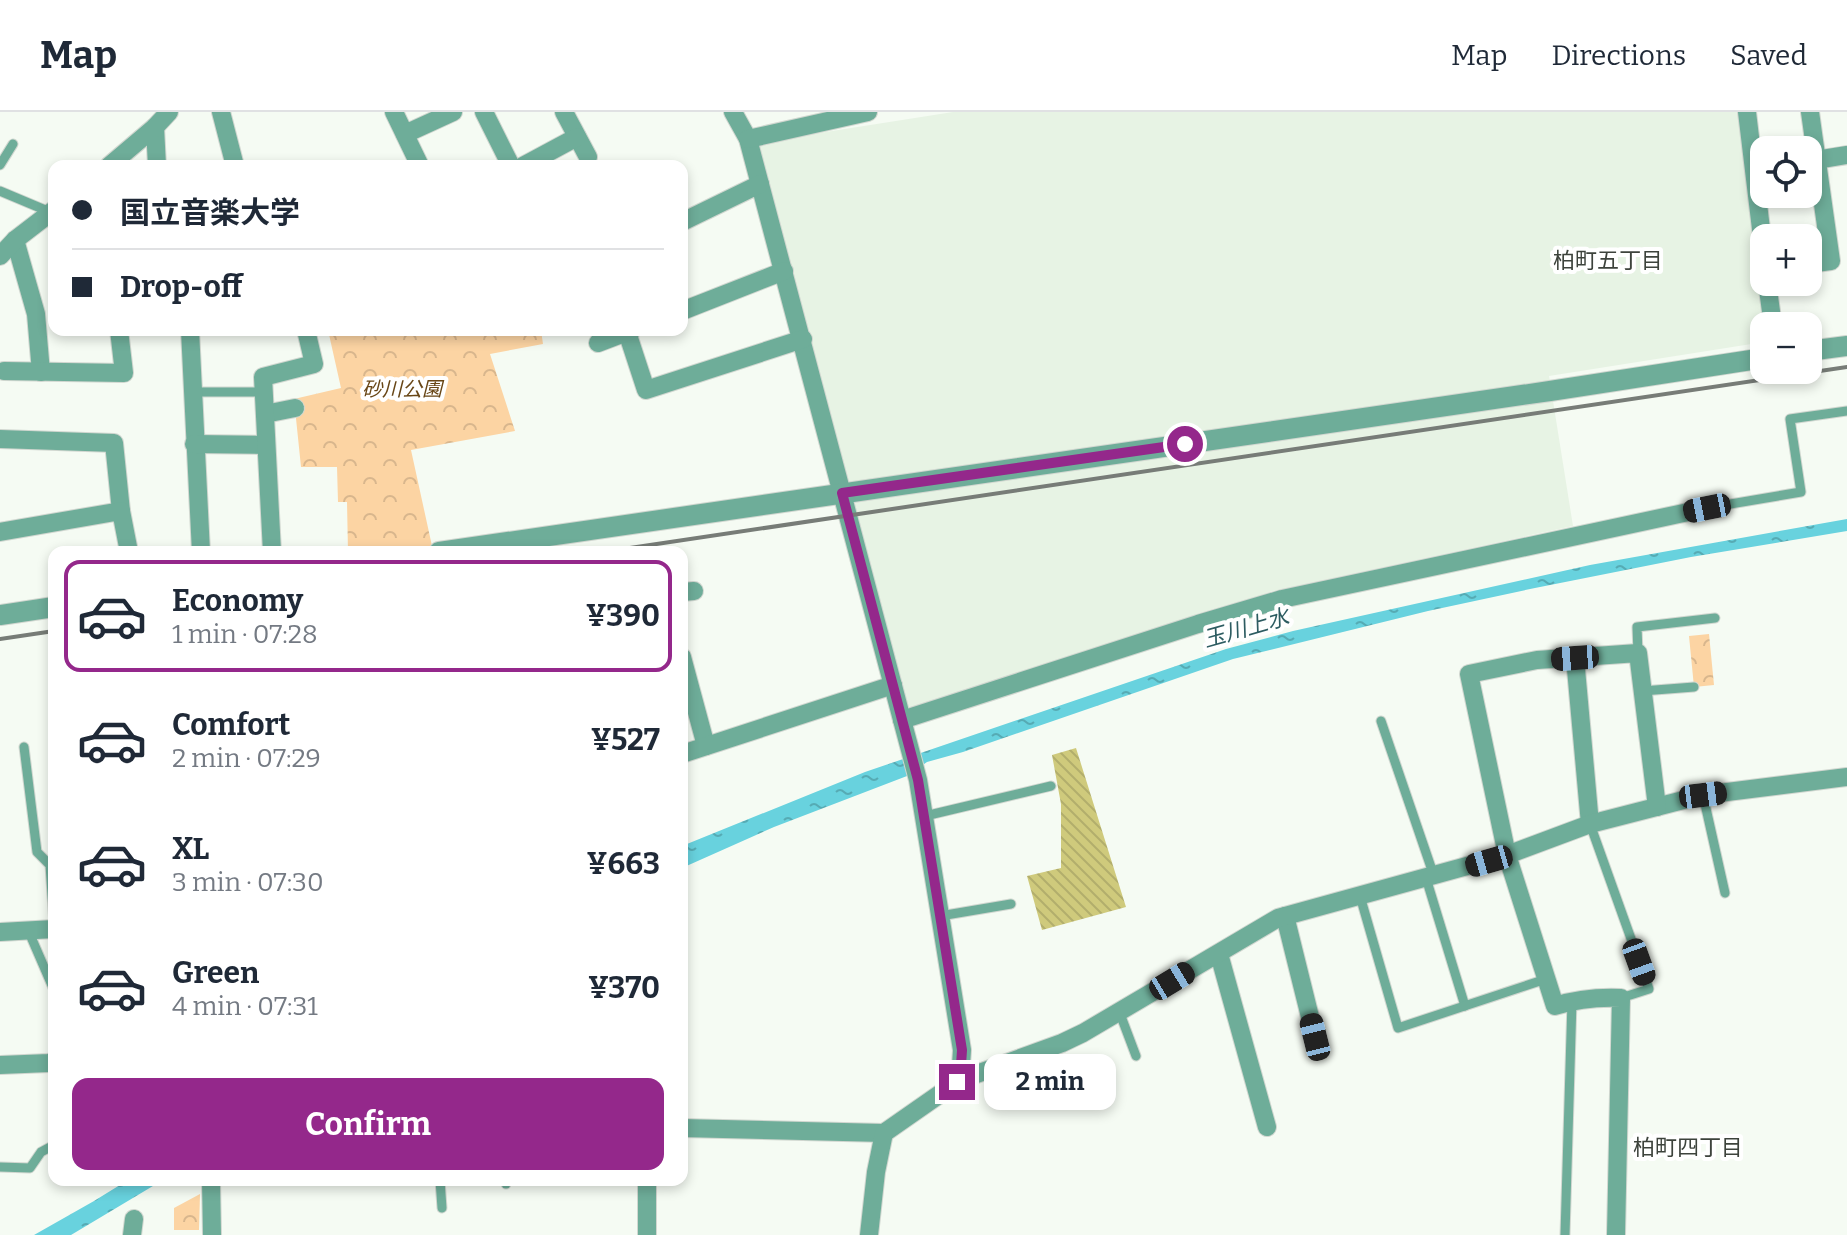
<!DOCTYPE html>
<html lang="en">
<head>
<meta charset="utf-8">
<style>
  :root { --surface:#fff; --page:#f6f6f7; --text:#1f2937; --muted:#747a83; --line:#e0e1e3; --accent:#94288b }
  body { margin:0; font-family:Bitter,"Noto Sans JP",serif; background:var(--page); color:var(--text); height:100vh; display:flex; flex-direction:column; font-size:30px; white-space:nowrap }
  * { box-sizing:border-box; margin:0 }
  p { font-size:26px; color:var(--muted) }
  .icon { flex:none; width:44px; height:44px; fill:none; stroke:currentColor; stroke-width:2; stroke-linecap:round; stroke-linejoin:round }
  .map { position:relative; flex:1; overflow:hidden }
  .details { position:absolute; left:48px; top:434px; width:640px; height:640px; display:flex; flex-direction:column; background:var(--surface); border-radius:16px; box-shadow:0 4px 12px #0003 }
  .details>* { flex:none }
  .hud { position:absolute; left:48px; top:48px; width:640px; height:176px; border-radius:16px; box-shadow:0 4px 12px #0003; display:grid; align-content:center; height:176px; padding:0 24px; background:var(--surface) }
  .fabs { position:absolute; left:1750px; top:24px; display:grid; gap:16px }
  .fabs a { display:grid; place-items:center; width:72px; height:72px; border-radius:16px; background:var(--surface); box-shadow:0 4px 12px #0003; font-size:40px }
  .end { position:absolute; width:36px; height:36px; margin:-18px; border:10px solid #94288b; background:#fff; box-shadow:0 0 0 4px #fff }
  .from { border-radius:50% }
  .bubble { position:absolute; height:56px; border-radius:16px; background:var(--surface); box-shadow:0 4px 12px #0003; font-size:26px; font-weight:700; line-height:56px; text-align:center }
  .car { position:absolute; width:24px; height:48px; margin:-24px -12px; border-radius:10px; box-shadow:0 0 6px 2px #0007; background:linear-gradient(#222 24%,#8ab4d8 0 40%,#222 0 76%,#8ab4d8 0 86%,#222 0) }
  .hud b { display:flex; align-items:center; gap:28px; height:76px; font-size:30px }
  .hud b+b { border-top:2px solid var(--line) }
  .hud i { width:20px; height:20px; background:var(--text) }
  ul { padding:14px 0 0; list-style:none }
  li { display:flex; align-items:center; gap:24px; height:112px; margin:0 16px 12px; padding:0 8px; border:4px solid transparent; border-radius:16px }
  li div { flex:1 }
  li b { display:block; font-size:30px }
  li em { font-style:normal; font-weight:700 }
  li.on { border-color:var(--accent) }
  li>.icon { width:72px; height:72px; stroke-width:1.5 }
  .button { display:flex; gap:16px; margin-top:auto; padding:16px 24px }
  .button a { flex:1; height:92px; border-radius:16px; background:var(--accent); color:#fff; font-size:32px; font-weight:700; line-height:92px; text-align:center }
  header { display:flex; align-items:center; gap:48px; box-sizing:border-box; height:112px; padding:0 40px; background:var(--surface); border-bottom:2px solid var(--line) }
  header strong { font-size:38px }
  nav { display:flex; gap:44px; margin-inline-start:auto; font-size:28px }
  .map>svg:first-child { display:block }
</style>
</head>
<body>
<header>
<strong>Map</strong>
<nav><a>Map</a><a>Directions</a><a>Saved</a></nav>
</header>
<div class="map">
<svg width="1847" height="1123" viewBox="0 0 1847 1123">
  <defs>
    <pattern id="park-crowns" width="20" height="18" patternUnits="userSpaceOnUse" patternTransform="scale(2)"><rect width="20" height="18" fill="#fcd4a3"/><path d="M2 6a3 3 0 1 1 6 0M12 15a3 3 0 1 1 6 0" fill="none" stroke="#d8b68d"/></pattern>
    <pattern id="water-ripples" width="26" height="14" patternUnits="userSpaceOnUse" patternTransform="scale(2)"><rect width="26" height="14" fill="#68d2de"/><path d="M2 4q2-2 4 0t4 0M15 11q2-2 4 0t4 0" fill="none" stroke="#56abb4"/></pattern>
    <pattern id="building-back-hatch" width="6" height="6" patternUnits="userSpaceOnUse" patternTransform="scale(2)"><rect width="6" height="6" fill="#cfca7c"/><path d="M-1 5l2 2M0 0l6 6M5-1l2 2" fill="none" stroke="#b2ae6c"/></pattern>
  </defs>
  <rect width="100%" height="100%" fill="#f5fbf3"/>
  <!-- built -->
  <polygon fill="#e7f3e4" points="953,0 1739,0 1766,214 1764,214 1764,230 1549,264 1573,414 1273,479 910,605 756,31"/>
  <!-- park -->
  <g fill="url(#park-crowns)">
    <polygon points="328,218 541,218 543,232 490,242 515,319 411,338 432,434 393,440 348,440 347,390 338,390 337,355 301,355 294,287 341,276"/>
    <polygon points="1709,522 1714,573 1694,575 1689,524"/>
    <polygon points="200,1082 199,1118 174,1118 174,1096"/>
  </g>
  <!-- water -->
  <g fill="url(#water-ripples)">
    <polygon points="1847,407 1847,419 1691,445 1535,476 1428,499 1233,547 963,640 927,650 907,664 774,715 682,756 682,734 865,660 1226,537 1293,519 1590,453"/>
    <polygon points="128,1068 163,1068 71,1123 34,1123 94,1089"/>
  </g>
  <!-- building -->
  <polygon fill="url(#building-back-hatch)" points="1076,636 1126,795 1042,818 1027,764 1061,756 1061,692 1052,643"/>
  <g fill="none" stroke-linecap="round" stroke-linejoin="round">
    <!-- service casing -->
    <g stroke="#d1d7d0" stroke-width="11">
      <g id="service">
        <polyline points="0,53 13,32"/>
        <polyline points="0,79 50,100"/>
        <polyline points="192,280 264,280"/>
        <polyline points="1707,396 1801,380 1790,307 1847,299"/>
        <polyline points="1638,541 1637,515 1715,506"/>
        <polyline points="1642,579 1694,575"/>
        <polyline points="1381,609 1434,764"/>
        <polyline points="24,635 37,740 50,753 54,813"/>
        <polyline points="1703,683 1725,781"/>
        <polyline points="925,704 1051,674"/>
        <polyline points="1590,712 1649,877 1621,886"/>
        <polyline points="1426,766 1465,894"/>
        <polyline points="1360,784 1398,916 1546,867"/>
        <polyline points="940,804 1011,792"/>
        <polyline points="28,818 54,878"/>
        <polyline points="1119,899 1136,944"/>
        <polyline points="0,1055 30,1056 41,1040 54,1033"/>
        <polyline points="440,1068 442,1096"/>
        <polyline points="506,1068 506,1072"/>
        <polyline points="1565,1123 1572,889"/>
      </g>
    </g>
    <!-- minor casing -->
    <g stroke="#d1d7d0" stroke-width="20">
      <g id="minor">
        <polyline points="221,0 235,54"/>
        <polyline points="394,0 420,54"/>
        <polyline points="484,0 511,54"/>
        <polyline points="564,0 588,45"/>
        <polyline points="733,0 748,27 753,46 918,668 962,938 960,968"/>
        <polyline points="1747,0 1764,142"/>
        <polyline points="155,15 157,54"/>
        <polyline points="405,22 453,0"/>
        <polyline points="748,27 868,0"/>
        <polyline points="1816,48 1847,43"/>
        <polyline points="109,54 155,15 169,0"/>
        <polyline points="523,54 577,25"/>
        <polyline points="682,110 760,72"/>
        <polyline points="15,128 36,202 41,260"/>
        <polyline points="0,144 15,128 54,98"/>
        <polyline points="1808,152 1831,149 1810,0"/>
        <polyline points="1767,170 1773,214"/>
        <polyline points="682,199 784,159"/>
        <polyline points="190,218 201,440"/>
        <polyline points="627,220 646,278 803,227"/>
        <polyline points="598,231 632,218"/>
        <polyline points="4,259 124,261 119,218"/>
        <polyline points="265,302 295,296"/>
        <polyline points="0,327 114,331 121,399"/>
        <polyline points="194,332 266,333"/>
        <polyline points="0,420 121,399 129,440"/>
        <polyline points="272,440 263,265 314,252 306,218"/>
        <polyline points="682,480 694,479"/>
        <polyline points="682,545 706,634"/>
        <polyline points="1575,546 1590,712"/>
        <polyline points="902,608 1198,512 1282,487 1707,396"/>
        <polyline points="682,642 893,573"/>
        <polyline points="1285,804 1315,925"/>
        <polyline points="0,820 54,817"/>
        <polyline points="1219,842 1267,1015"/>
        <polyline points="0,953 49,951 54,949"/>
        <polyline points="682,1016 884,1021 960,968 1062,931 1083,921 1278,806 1507,743 1590,712 1703,683 1847,665"/>
        <polyline points="211,1068 212,1123"/>
        <polyline points="647,1068 647,1123"/>
        <polyline points="132,1123 134,1107"/>
        <polyline points="869,1123 876,1060 884,1021"/>
        <path d="M 1616,1123 L 1621,886 C 1598,885 1577,887 1555,894 L 1507,743 L 1469,562 L 1537,548 L 1638,541 L 1657,695"/>
      </g>
    </g>
    <!-- tertiary casing -->
    <g stroke="#d1d7d0" stroke-width="22">
      <g id="tertiary">
        <polyline points="1808,239 1847,234"/>
        <polyline points="439,440 1550,279 1764,246"/>
        <polyline points="0,503 54,495"/>
      </g>
    </g>
    <!-- service -->
    <use href="#service" stroke="#6ead99" stroke-width="9"/>
    <!-- minor -->
    <use href="#minor" stroke="#6ead99" stroke-width="18"/>
    <!-- tertiary -->
    <use href="#tertiary" stroke="#6ead99" stroke-width="20"/>
    <!-- rail -->
    <g stroke="#777c77" stroke-width="4">
      <polyline points="603,440 1847,255"/>
      <polyline points="0,527 54,519"/>
    </g>
  </g>
  <g fill="none" stroke-linecap="round" stroke-linejoin="round">
    <!-- route -->
    <polyline stroke="#94288b" stroke-width="10" points="957,970 960,968 962,938 918,668 842,381 1185,332"/>
  </g>
  <g text-anchor="middle" dominant-baseline="central" stroke-width="8" stroke-linejoin="round" paint-order="stroke">
    <!-- park labels -->
    <g font-size="20" font-style="italic" fill="#684616" stroke="#fff">
      <text x="402" y="277">砂川公園</text>
    </g>
    <!-- neighbourhood labels -->
    <g font-size="22" fill="#3d433c" stroke="#fff">
      <text x="1608" y="148">柏町五丁目</text>
      <text x="1688" y="1035">柏町四丁目</text>
    </g>
    <!-- water labels -->
    <g font-size="22" font-style="italic" fill="#2d5c61" stroke="#fff">
      <text transform="translate(1246 516) rotate(-16)">玉川上水</text>
    </g>
  </g>
</svg>
<div class="fabs">
<a><svg class="icon" aria-label="locate" viewBox="0 0 24 24"><circle cx="12" cy="12" r="6"/><path d="M12 2v4M12 18v4M2 12h4M18 12h4"/></svg></a>
<a>+</a>
<a>−</a>
</div>
<i class="end from" style="left:1185px;top:332px"></i>
<i class="end" style="left:957px;top:970px"></i>
<div class="bubble" style="left:984px;top:942px;width:132px">2 min</div>
<i class="car" style="left:1707px;top:396px;rotate:259deg"></i>
<i class="car" style="left:1575px;top:546px;rotate:266deg"></i>
<i class="car" style="left:1703px;top:683px;rotate:83deg"></i>
<i class="car" style="left:1489px;top:749px;rotate:254deg"></i>
<i class="car" style="left:1639px;top:850px;rotate:160deg"></i>
<i class="car" style="left:1172px;top:869px;rotate:59deg"></i>
<i class="car" style="left:1315px;top:925px;rotate:346deg"></i>
<div class="hud">
<b><i class="from"></i>国立音楽大学</b>
<b><i></i>Drop-off</b>
</div>
<section class="details">
<ul>
<li class="on"><svg class="icon" aria-label="car" viewBox="0 0 24 24"><path d="M5 17H2v-5l4-1 3-4h7l3 4 3 1v5h-3M9 17h6M6 11h13"/><circle cx="7" cy="17" r="2"/><circle cx="17" cy="17" r="2"/></svg><div><b>Economy</b><p>1 min · 07:28</p></div><em>¥390</em></li>
<li><svg class="icon" aria-label="car" viewBox="0 0 24 24"><path d="M5 17H2v-5l4-1 3-4h7l3 4 3 1v5h-3M9 17h6M6 11h13"/><circle cx="7" cy="17" r="2"/><circle cx="17" cy="17" r="2"/></svg><div><b>Comfort</b><p>2 min · 07:29</p></div><em>¥527</em></li>
<li><svg class="icon" aria-label="car" viewBox="0 0 24 24"><path d="M5 17H2v-5l4-1 3-4h7l3 4 3 1v5h-3M9 17h6M6 11h13"/><circle cx="7" cy="17" r="2"/><circle cx="17" cy="17" r="2"/></svg><div><b>XL</b><p>3 min · 07:30</p></div><em>¥663</em></li>
<li><svg class="icon" aria-label="car" viewBox="0 0 24 24"><path d="M5 17H2v-5l4-1 3-4h7l3 4 3 1v5h-3M9 17h6M6 11h13"/><circle cx="7" cy="17" r="2"/><circle cx="17" cy="17" r="2"/></svg><div><b>Green</b><p>4 min · 07:31</p></div><em>¥370</em></li>
</ul>
<div class="button"><a>Confirm</a></div>
</section>
</div>
</body>
</html>
